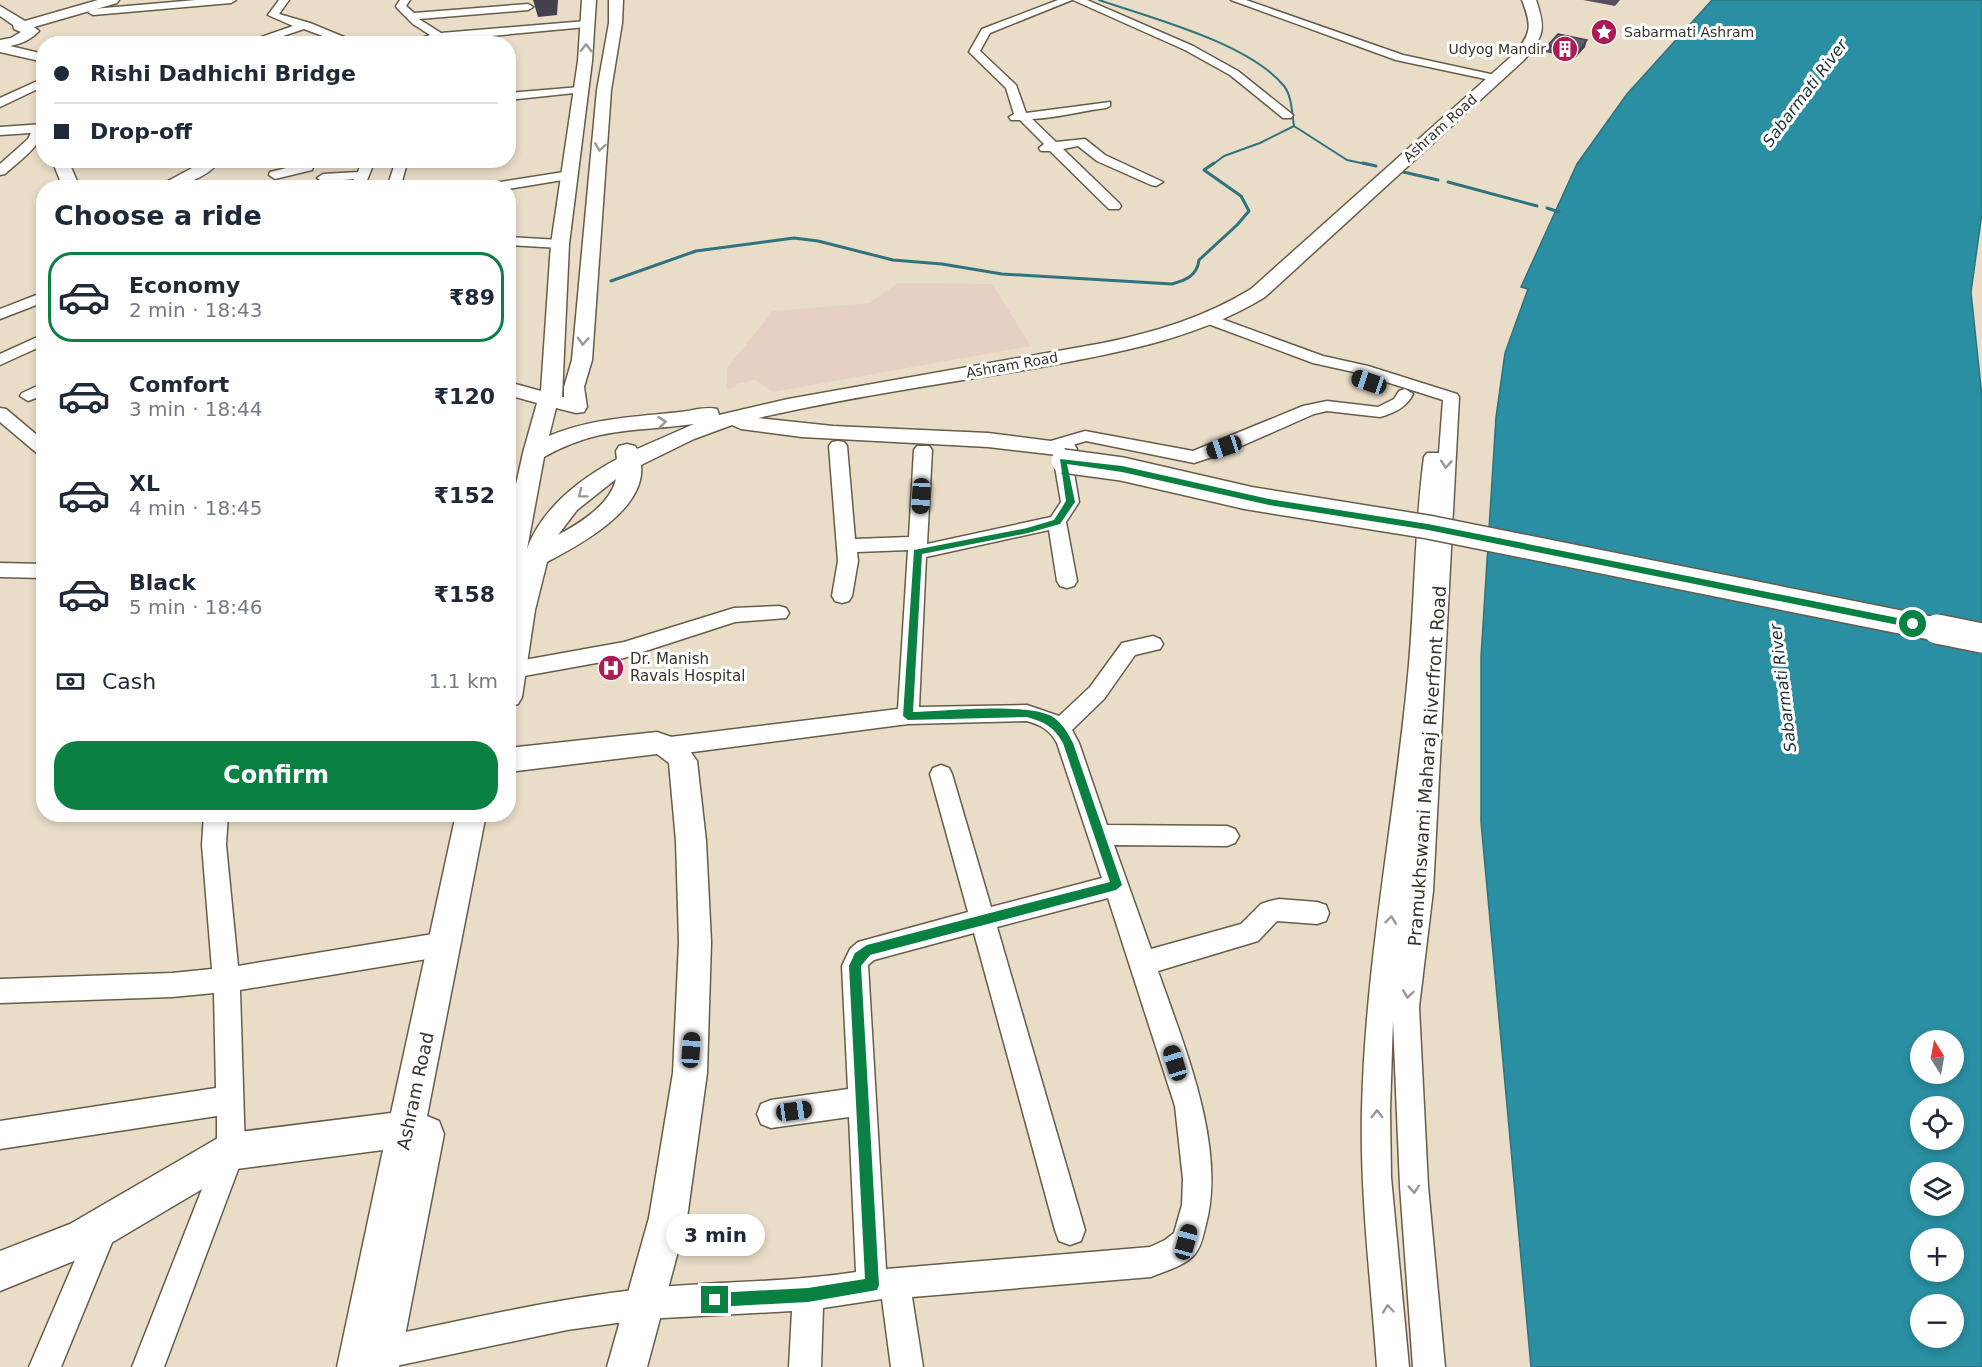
<!DOCTYPE html>
<html lang="en">
<head>
<meta charset="utf-8">
<style>
  :root { --surface:#fff; --page:#f2f2f3; --text:#1f2937; --muted:#747a83; --line:#e0e1e3; --accent:#0b8043 }
  body { margin:0; font-family:"DejaVu Sans",sans-serif; background:var(--page); color:var(--text); height:100vh; display:flex; flex-direction:column; font-size:22px; white-space:nowrap }
  * { box-sizing:border-box; margin:0 }
  p { font-size:20px; color:var(--muted) }
  .icon { flex:none; width:33px; height:33px; fill:none; stroke:currentColor; stroke-width:2; stroke-linecap:round; stroke-linejoin:round }
  .map { position:relative; flex:1; overflow:hidden }
  .side { position:absolute; left:36px; top:180px; width:480px; height:642px; display:flex; flex-direction:column; background:var(--surface); border-radius:24px; box-shadow:0 3px 9px #0003 }
  .side>* { flex:none }
  .top-card { position:absolute; left:36px; top:36px; width:480px; height:132px; border-radius:24px; box-shadow:0 3px 9px #0003; display:grid; align-content:center; height:132px; padding:0 18px; background:var(--surface) }
  .needle { width:39px; rotate:349deg }
  .controls { position:absolute; left:1910px; top:1030px; display:grid; gap:12px }
  .controls a { display:grid; place-items:center; width:54px; height:54px; border-radius:50%; background:var(--surface); box-shadow:0 3px 9px #0003; font-size:30px }
  .end { position:absolute; width:27px; height:27px; margin:-14px; border:8px solid #0b8043; background:#fff; box-shadow:0 0 0 3px #fff }
  .from { border-radius:50% }
  .bubble { position:absolute; height:42px; border-radius:21px; background:var(--surface); box-shadow:0 3px 9px #0003; font-size:20px; font-weight:800; line-height:42px; text-align:center }
  .car { position:absolute; width:18px; height:36px; margin:-18px -9px; border-radius:8px; box-shadow:0 0 4px 2px #0007; background:linear-gradient(#222 24%,#8ab4d8 0 40%,#222 0 76%,#8ab4d8 0 86%,#222 0) }
  .top-card b { display:flex; align-items:center; gap:21px; height:57px; font-size:22px }
  .top-card b+b { border-top:2px solid var(--line) }
  .top-card i { width:15px; height:15px; background:var(--text) }
  ul { padding:0; list-style:none }
  li { display:flex; align-items:center; gap:18px; height:90px; margin:0 12px 9px; padding:0 6px; border:3px solid transparent; border-radius:24px }
  li div { flex:1 }
  li b { display:block; font-size:22px }
  li em { font-style:normal; font-weight:800 }
  li.selected { border-color:var(--accent) }
  li>.icon { width:54px; height:54px; stroke-width:1.5 }
  h2 { padding:0 18px; font-size:27px; line-height:72px }
  .pay { display:flex; align-items:center; gap:15px; height:66px; padding:0 18px; font-size:22px }
  .pay p { margin-inline-start:auto }
  .primary-button { display:flex; gap:12px; margin-top:auto; padding:12px 18px }
  .primary-button a { flex:1; height:69px; border-radius:24px; background:var(--accent); color:#fff; font-size:24px; font-weight:800; line-height:69px; text-align:center }
  .map>svg:first-child { display:block }
</style>
</head>
<body>
<div class="map">
<svg width="1982" height="1367" viewBox="0 0 1982 1367">
  <rect width="100%" height="100%" fill="#e9ddc8"/>
  <!-- commercial -->
  <polygon fill="#e6d0c3" points="898,283 992,284 1031,346 773,392 756,380 736,384 736,387 727,389 727,368 773,311 869,303"/>
  <!-- water -->
  <path fill="#2a8fa2" stroke="#2e737e" stroke-width="1.5" fill-rule="evenodd" d="M 1712,0 L 1982,0 L 1982,213 L 1971,292 L 1982,397 L 1982,1367 L 1531,1367 L 1481,822 L 1481,657 L 1496,417 L 1505,353 L 1528,289 L 1521,287 L 1577,164 L 1627,94 ZM 1920,1041 L 1953,1041 L 1953,1074 L 1920,1074 ZM 1920,1107 L 1953,1107 L 1953,1140 L 1920,1140 ZM 1920,1173 L 1953,1173 L 1953,1206 L 1920,1206 ZM 1920,1239 L 1953,1239 L 1953,1272 L 1920,1272 ZM 1920,1305 L 1953,1305 L 1953,1338 L 1920,1338 Z"/>
  <g fill="none" stroke-linecap="round" stroke-linejoin="round">
    <!-- stream-far1 -->
    <g stroke="#2e737e" stroke-width="2">
      <path d="M 1099,0 C 1151,18 1249,43 1284,86 C 1292,96 1292,114 1294,126 L 1347,160 L 1370,165"/>
      <polyline points="1212,165 1224,156 1260,143 1294,126"/>
    </g>
    <!-- stream -->
    <g stroke="#2e737e" stroke-width="3">
      <polyline points="1363,163 1376,166"/>
      <polyline points="1399,171 1438,180"/>
      <polyline points="1448,182 1537,206"/>
      <polyline points="1547,208 1559,212"/>
      <path d="M 611,281 L 696,251 L 794,238 L 818,241 L 893,260 L 942,264 L 1002,274 L 1172,284 C 1186,280 1197,276 1199,260 L 1237,225 L 1249,211 L 1241,196 L 1204,170 L 1214,163"/>
    </g>
    <!-- minor casing -->
    <g stroke="#665c4a" stroke-width="3">
      <g id="minor">
        <polygon points="196,0 236,0 231,3 93,15 88,12 93,9"/>
        <polygon points="279,0 289,0 279,14 310,23 361,44 344,44 304,29 259,44 241,44 293,26 268,15"/>
        <polygon points="400,0 410,0 406,6 414,13 528,4 533,7 528,10 419,19 441,33 586,21 591,24 586,27 406,44 430,35 413,24 397,8 396,6"/>
        <path d="M 1058,0 L 1072,0 L 990,33 L 980,51 L 1016,85 L 1026,113 L 1110,102 L 1110,106 L 1106,108 C 1081,111 1057,118 1032,119 L 1056,142 L 1085,139 L 1105,155 L 1163,182 L 1156,186 L 1151,185 L 1097,161 L 1078,146 L 1063,149 L 1119,203 L 1121,206 L 1119,209 L 1109,209 L 1050,151 L 1041,151 L 1039,148 L 1044,144 L 1020,120 L 1011,120 L 1009,117 L 1014,114 L 1006,88 L 969,52 L 982,29 Z"/>
        <polygon points="1073,0 1087,0 1193,46 1238,71 1293,115 1291,118 1283,118 1230,75 1185,50"/>
        <polygon points="1231,0 1246,0 1403,55 1495,75 1501,78 1495,81 1396,60"/>
        <polygon points="44,78 44,86 0,107 0,98"/>
        <polygon points="580,87 586,90 584,92 508,100 508,93"/>
        <path d="M 44,124 C 44,145 20,160 5,174 L 0,175 L 0,164 L 28,139 L 31,133 L 0,135 L 0,127 Z"/>
        <path d="M 207,160 L 220,160 C 208,179 176,188 155,188 Z"/>
        <polygon points="362,160 375,160 364,188 351,188 354,179 323,182 317,178 323,174 358,172"/>
        <polygon points="396,160 408,160 400,188 387,188"/>
        <polygon points="307,163 312,164 313,167 312,170 275,179 269,175 270,172"/>
        <polygon points="570,171 576,175 575,178 508,189 481,188 487,184"/>
        <polygon points="508,237 560,240 567,244 560,248 508,245"/>
        <polygon points="44,292 44,302 0,319 0,309"/>
        <path d="M 1208,314 L 1323,356 L 1368,366 L 1457,394 L 1459,397 L 1433,891 L 1419,1007 L 1428,1186 L 1445,1367 L 1413,1367 L 1400,1186 L 1393,1020 L 1390,1110 L 1391,1177 L 1409,1367 L 1377,1367 C 1371,1282 1360,1196 1362,1110 C 1365,968 1393,827 1407,686 C 1415,610 1414,533 1424,457 L 1427,453 L 1439,453 L 1443,400 L 1358,373 L 1313,363 L 1203,322 L 1200,319 Z"/>
        <polygon points="44,334 44,345 0,365 0,354"/>
        <polygon points="44,383 44,395 28,401 20,396 22,393"/>
        <path d="M 1405,389 L 1413,394 C 1407,407 1394,413 1380,417 L 1327,411 L 1314,414 L 1230,451 L 1194,463 L 1086,441 L 1050,452 L 1044,451 L 1041,447 L 1044,443 L 1085,431 L 1193,451 L 1303,406 L 1327,401 L 1378,407 L 1394,399 L 1399,391 Z"/>
        <polygon points="0,408 6,409 44,441 44,455 38,454 0,422"/>
        <path d="M 838,441 L 844,442 L 847,446 L 855,539 L 909,537 L 914,450 L 917,446 L 929,446 L 932,450 L 927,544 L 1051,517 L 1061,502 L 1054,461 L 1057,457 L 1069,457 L 1072,461 L 1079,502 L 1066,522 L 1077,581 L 1074,586 L 1067,588 L 1060,586 L 1057,581 L 1049,530 L 926,557 L 919,707 L 1027,705 L 1059,716 L 1090,687 L 1122,643 L 1153,636 L 1160,639 L 1163,644 L 1160,649 L 1135,655 L 1104,699 L 1072,730 L 1079,743 L 1107,825 L 1227,826 L 1235,829 L 1239,836 L 1235,843 L 1227,846 L 1114,845 L 1151,949 L 1241,924 L 1261,904 L 1270,901 L 1279,899 L 1317,902 L 1326,905 L 1329,913 L 1326,921 L 1317,924 L 1277,921 L 1258,941 L 1158,971 C 1184,1046 1228,1149 1205,1228 C 1203,1236 1201,1247 1195,1254 C 1185,1266 1165,1271 1151,1277 L 912,1297 L 923,1367 L 891,1367 L 882,1299 L 823,1308 L 821,1367 L 789,1367 L 792,1311 L 645,1319 L 567,1330 L 391,1367 L 378,1367 L 371,1364 L 366,1353 L 371,1342 L 382,1337 C 468,1319 554,1299 642,1289 C 714,1281 785,1283 856,1272 L 849,1117 L 771,1128 L 761,1124 L 757,1114 L 761,1104 L 771,1100 L 848,1089 L 842,966 L 850,949 L 858,942 L 968,912 L 930,774 L 933,768 L 941,765 L 949,768 L 952,774 L 991,907 L 1102,878 L 1057,743 C 1050,730 1041,725 1027,721 L 908,724 L 670,755 L 662,752 L 659,746 L 662,740 L 670,737 L 898,709 L 908,550 L 857,552 L 858,561 L 852,596 L 849,601 L 842,603 L 835,601 L 832,596 L 838,561 L 829,446 L 832,442 ZM 1108,898 L 1175,1106 L 1183,1179 L 1182,1205 L 1174,1233 L 1165,1240 L 1150,1247 L 886,1269 L 868,965 L 874,960 L 974,933 L 1055,1230 L 1059,1241 L 1070,1245 L 1081,1241 L 1085,1230 L 997,927 Z"/>
        <polygon points="527,482 533,484 536,488 533,492 508,496 508,484"/>
        <polygon points="0,563 44,564 44,578 0,577"/>
        <polygon points="779,606 786,608 789,613 786,618 735,622 624,658 513,678 508,676 508,664 513,662 624,642 734,608"/>
        <polygon points="204,814 228,814 226,845 238,966 445,932 454,936 458,944 454,952 445,956 240,990 245,1151 164,1367 132,1367 217,1151 217,1116 0,1149 0,1121 216,1088 214,993 172,997 0,1003 0,979 172,973 212,969 202,845"/>
        <polygon points="103,1213 113,1218 118,1228 61,1367 29,1367 93,1218"/>
      </g>
    </g>
    <!-- major casing -->
    <g stroke="#665c4a" stroke-width="3">
      <g id="major">
        <path d="M 98,0 L 119,0 L 117,3 L 34,27 L 39,31 C 32,39 21,44 10,46 L 44,54 L 44,62 L 0,52 L 0,40 L 11,38 L 21,32 L 14,29 L 13,25 L 0,16 L 0,6 L 25,21 Z"/>
        <path d="M 582,0 L 596,0 L 592,61 L 569,244 L 562,397 L 564,397 L 564,387 L 572,360 L 597,90 L 609,23 L 609,0 L 623,0 L 622,23 L 611,90 L 592,360 L 584,387 L 587,407 L 584,412 L 576,413 L 556,408 L 549,436 C 592,418 634,417 680,412 C 692,411 705,406 717,409 L 719,415 L 788,399 L 1103,343 C 1156,332 1205,317 1251,289 L 1514,54 C 1532,33 1532,26 1522,0 L 1536,0 C 1546,29 1544,36 1524,60 L 1265,297 C 1195,340 1115,353 1036,368 C 943,384 849,397 758,418 L 833,426 L 988,433 L 1074,444 L 1077,449 L 1074,454 L 1066,456 L 988,447 L 802,437 L 741,429 L 732,425 L 694,439 L 641,465 C 646,510 579,545 547,562 L 535,610 L 522,697 L 518,704 L 508,707 L 508,616 L 514,590 L 508,592 L 508,521 L 523,453 L 537,403 L 508,395 L 508,382 L 541,391 L 551,244 L 578,61 ZM 694,424 L 637,449 L 635,446 L 627,444 L 619,446 L 616,451 L 617,459 C 580,479 542,508 527,549 L 544,457 C 599,426 635,432 694,424 ZM 616,479 C 610,505 580,523 558,535 L 577,510 Z"/>
        <polygon points="52,160 68,160 80,188 63,188"/>
        <polygon points="657,732 683,741 697,761 706,841 711,942 707,1073 687,1218 647,1367 607,1367 649,1218 673,1073 679,942 676,841 669,763 657,754 508,772 508,748"/>
        <polygon points="456,814 486,814 427,1116 439,1121 444,1134 399,1367 337,1367 383,1150 236,1169 96,1252 0,1291 0,1251 70,1224 218,1138 231,1133 391,1113"/>
      </g>
    </g>
    <!-- minor -->
    <use href="#minor" fill="#fff" fill-rule="evenodd"/>
    <!-- major -->
    <use href="#major" fill="#fff" fill-rule="evenodd"/>
    <!-- major-bridge-far1 casing -->
    <g stroke="#665c4a" stroke-width="26" stroke-linecap="butt">
      <polyline id="major-bridge-far1" points="1063,461 1122,469 1248,498 1428,527 1945,631"/>
    </g>
    <!-- major-bridge casing -->
    <g stroke="#665c4a" stroke-width="32" stroke-linecap="butt">
      <polyline id="major-bridge" points="1937,629 1982,638"/>
    </g>
    <!-- major-bridge-far1 -->
    <use href="#major-bridge-far1" stroke="#fff" stroke-width="23"/>
    <!-- major-bridge -->
    <use href="#major-bridge" stroke="#fff" stroke-width="29"/>
  </g>
  <!-- wall -->
  <g fill="#554f60">
    <polygon points="1583,0 1620,0 1615,6"/>
    <polygon points="1548,45 1585,47 1575,58 1545,52"/>
  </g>
  <!-- shaded-wall -->
  <g fill="#45404e">
    <polygon points="533,0 558,0 557,15 538,17"/>
    <polygon points="1587,40 1585,47 1575,58 1578,52"/>
  </g>
  <!-- building -->
  <polygon fill="#635c70" stroke="#45404e" stroke-width="1.5" points="1558,34 1587,40 1578,52 1548,45"/>
  <!-- one-way arrows -->
  <defs><path id="oneway-chevron" d="M-2-3.5L2.5 0L-2 3.5" fill="none" stroke-width="1.6" stroke-linecap="round" stroke-linejoin="round" transform="scale(1.5)"/></defs>
  <g stroke="#9b9894">
    <use href="#oneway-chevron" transform="translate(586 48) rotate(-89)"/>
    <use href="#oneway-chevron" transform="translate(600 147) rotate(98)"/>
    <use href="#oneway-chevron" transform="translate(583 341) rotate(94)"/>
    <use href="#oneway-chevron" transform="translate(662 422) rotate(-6)"/>
    <use href="#oneway-chevron" transform="translate(1446 464) rotate(94)"/>
    <use href="#oneway-chevron" transform="translate(582 494) rotate(143)"/>
    <use href="#oneway-chevron" transform="translate(1391 920) rotate(-83)"/>
    <use href="#oneway-chevron" transform="translate(1408 994) rotate(98)"/>
    <use href="#oneway-chevron" transform="translate(1377 1114) rotate(-90)"/>
    <use href="#oneway-chevron" transform="translate(1414 1189) rotate(86)"/>
    <use href="#oneway-chevron" transform="translate(1388 1309) rotate(-95)"/>
  </g>
  <!-- route -->
  <path fill="#0b8043" d="M 1060,459 L 1122,466 L 1269,499 L 1428,524 L 1913,621 L 1917,624 L 1913,628 L 1428,530 L 1269,505 L 1122,472 L 1067,464 L 1075,502 L 1060,524 L 1028,533 L 922,554 L 913,712 C 945,711 1028,702 1053,717 C 1063,724 1067,732 1073,743 L 1122,885 L 1116,890 L 870,955 L 861,966 L 879,1285 L 877,1290 L 808,1302 L 715,1307 L 710,1305 L 708,1300 L 710,1295 L 715,1293 L 808,1288 L 865,1279 L 849,966 L 855,953 L 867,945 L 1110,882 L 1063,743 C 1054,727 1045,722 1027,717 L 908,720 L 903,716 L 914,550 L 1027,528 L 1054,520 L 1066,501 Z"/>
  <!-- icons -->
  <defs>
    <g id="sight-disc" transform="scale(1.35)"><circle r="9.5" fill="#ac1c54" stroke="#fff"/><path d="M0-6L1.8-2.2L6-1.7L2.9 1.2L3.7 5.4L0 3.3L-3.7 5.4L-2.9 1.2L-6-1.7L-1.8-2.2Z" fill="#fff"/></g>
    <g id="building-disc" transform="scale(1.35)"><circle r="9.5" fill="#ac1c54" stroke="#fff"/><path d="M-4-6H4V6H1V3H-1V6H-4ZM-2.5-4.3h1.7v1.8h-1.7ZM.8-4.3h1.7v1.8H.8ZM-2.5-1h1.7V.8h-1.7ZM.8-1h1.7V.8H.8Z" fill="#fff"/></g>
    <g id="hospital-disc" transform="scale(1.35)"><circle r="9.5" fill="#ac1c54" stroke="#fff"/><path d="M-5-5h3v3.5h4V-5h3V5h-3V1.5h-4V5h-3Z" fill="#fff"/></g>
  </defs>
  <g fill-rule="evenodd">
    <use href="#sight-disc" x="1604" y="32"/>
    <use href="#building-disc" x="1565" y="49"/>
    <use href="#hospital-disc" x="611" y="668"/>
  </g>
  <g text-anchor="middle" dominant-baseline="central" stroke-width="6" stroke-linejoin="round" paint-order="stroke">
    <!-- far-poi labels -->
    <g font-size="14" fill="#37322a" stroke="#fff" text-anchor="start">
      <text x="1624" y="32">Sabarmati Ashram</text>
      <text x="1546" y="49" text-anchor="end">Udyog Mandir</text>
    </g>
    <!-- far-street labels -->
    <g font-size="14" fill="#37322a" stroke="#fff">
      <text transform="translate(1440 128) rotate(-42)">Ashram Road</text>
      <text transform="translate(1012 365) rotate(-10)">Ashram Road</text>
    </g>
    <!-- poi labels -->
    <g font-size="15" fill="#37322a" stroke="#fff" text-anchor="start">
      <text x="630" y="659">Dr. Manish<tspan x="630" dy="17">Ravals Hospital</tspan></text>
    </g>
    <!-- water labels -->
    <g font-size="16" font-style="italic" fill="#1a3135" stroke="#fff">
      <text transform="translate(1805 93) rotate(-53)">Sabarmati River</text>
      <text transform="translate(1783 688) rotate(-97)">Sabarmati River</text>
    </g>
    <!-- near-street labels -->
    <g font-size="18" fill="#37322a" stroke="#fff">
      <text transform="translate(1427 766) rotate(-86)">Pramukhswami Maharaj Riverfront Road</text>
      <text transform="translate(415 1091) rotate(-78)">Ashram Road</text>
    </g>
  </g>
</svg>
<div class="controls">
<a><svg class="needle" viewBox="-14 -14 28 28"><path d="M0-13l5 13h-10z" fill="#e53935"/><path d="M0 13l5-13h-10z" fill="#747a83"/></svg></a>
<a><svg class="icon" aria-label="locate" viewBox="0 0 24 24"><circle cx="12" cy="12" r="6"/><path d="M12 2v4M12 18v4M2 12h4M18 12h4"/></svg></a>
<a><svg class="icon" aria-label="layers" viewBox="0 0 24 24"><path d="M12 4l9 5-9 5-9-5zM3 14l9 5 9-5"/></svg></a>
<a>+</a>
<a>−</a>
</div>
<i class="end from" style="left:1913px;top:624px"></i>
<i class="end" style="left:715px;top:1300px"></i>
<div class="bubble" style="left:666px;top:1214px;width:99px">3 min</div>
<i class="car" style="left:1369px;top:382px;rotate:289deg"></i>
<i class="car" style="left:1224px;top:447px;rotate:252deg"></i>
<i class="car" style="left:921px;top:496px;rotate:183deg"></i>
<i class="car" style="left:691px;top:1050px;rotate:4deg"></i>
<i class="car" style="left:1175px;top:1063px;rotate:343deg"></i>
<i class="car" style="left:794px;top:1111px;rotate:82deg"></i>
<i class="car" style="left:1186px;top:1242px;rotate:15deg"></i>
<div class="top-card">
<b><i class="from"></i>Rishi Dadhichi Bridge</b>
<b><i></i>Drop-off</b>
</div>
<section class="side">
<h2>Choose a ride</h2>
<ul>
<li class="selected"><svg class="icon" aria-label="car" viewBox="0 0 24 24"><path d="M5 17H2v-5l4-1 3-4h7l3 4 3 1v5h-3M9 17h6M6 11h13"/><circle cx="7" cy="17" r="2"/><circle cx="17" cy="17" r="2"/></svg><div><b>Economy</b><p>2 min · 18:43</p></div><em>₹89</em></li>
<li><svg class="icon" aria-label="car" viewBox="0 0 24 24"><path d="M5 17H2v-5l4-1 3-4h7l3 4 3 1v5h-3M9 17h6M6 11h13"/><circle cx="7" cy="17" r="2"/><circle cx="17" cy="17" r="2"/></svg><div><b>Comfort</b><p>3 min · 18:44</p></div><em>₹120</em></li>
<li><svg class="icon" aria-label="car" viewBox="0 0 24 24"><path d="M5 17H2v-5l4-1 3-4h7l3 4 3 1v5h-3M9 17h6M6 11h13"/><circle cx="7" cy="17" r="2"/><circle cx="17" cy="17" r="2"/></svg><div><b>XL</b><p>4 min · 18:45</p></div><em>₹152</em></li>
<li><svg class="icon" aria-label="car" viewBox="0 0 24 24"><path d="M5 17H2v-5l4-1 3-4h7l3 4 3 1v5h-3M9 17h6M6 11h13"/><circle cx="7" cy="17" r="2"/><circle cx="17" cy="17" r="2"/></svg><div><b>Black</b><p>5 min · 18:46</p></div><em>₹158</em></li>
</ul>
<div class="pay"><svg class="icon" aria-label="cash" viewBox="0 0 24 24"><path d="M3 7h18v10H3z"/><circle cx="12" cy="12" r="2"/></svg>Cash<p>1.1 km</p></div>
<div class="primary-button"><a>Confirm</a></div>
</section>
</div>
</body>
</html>
